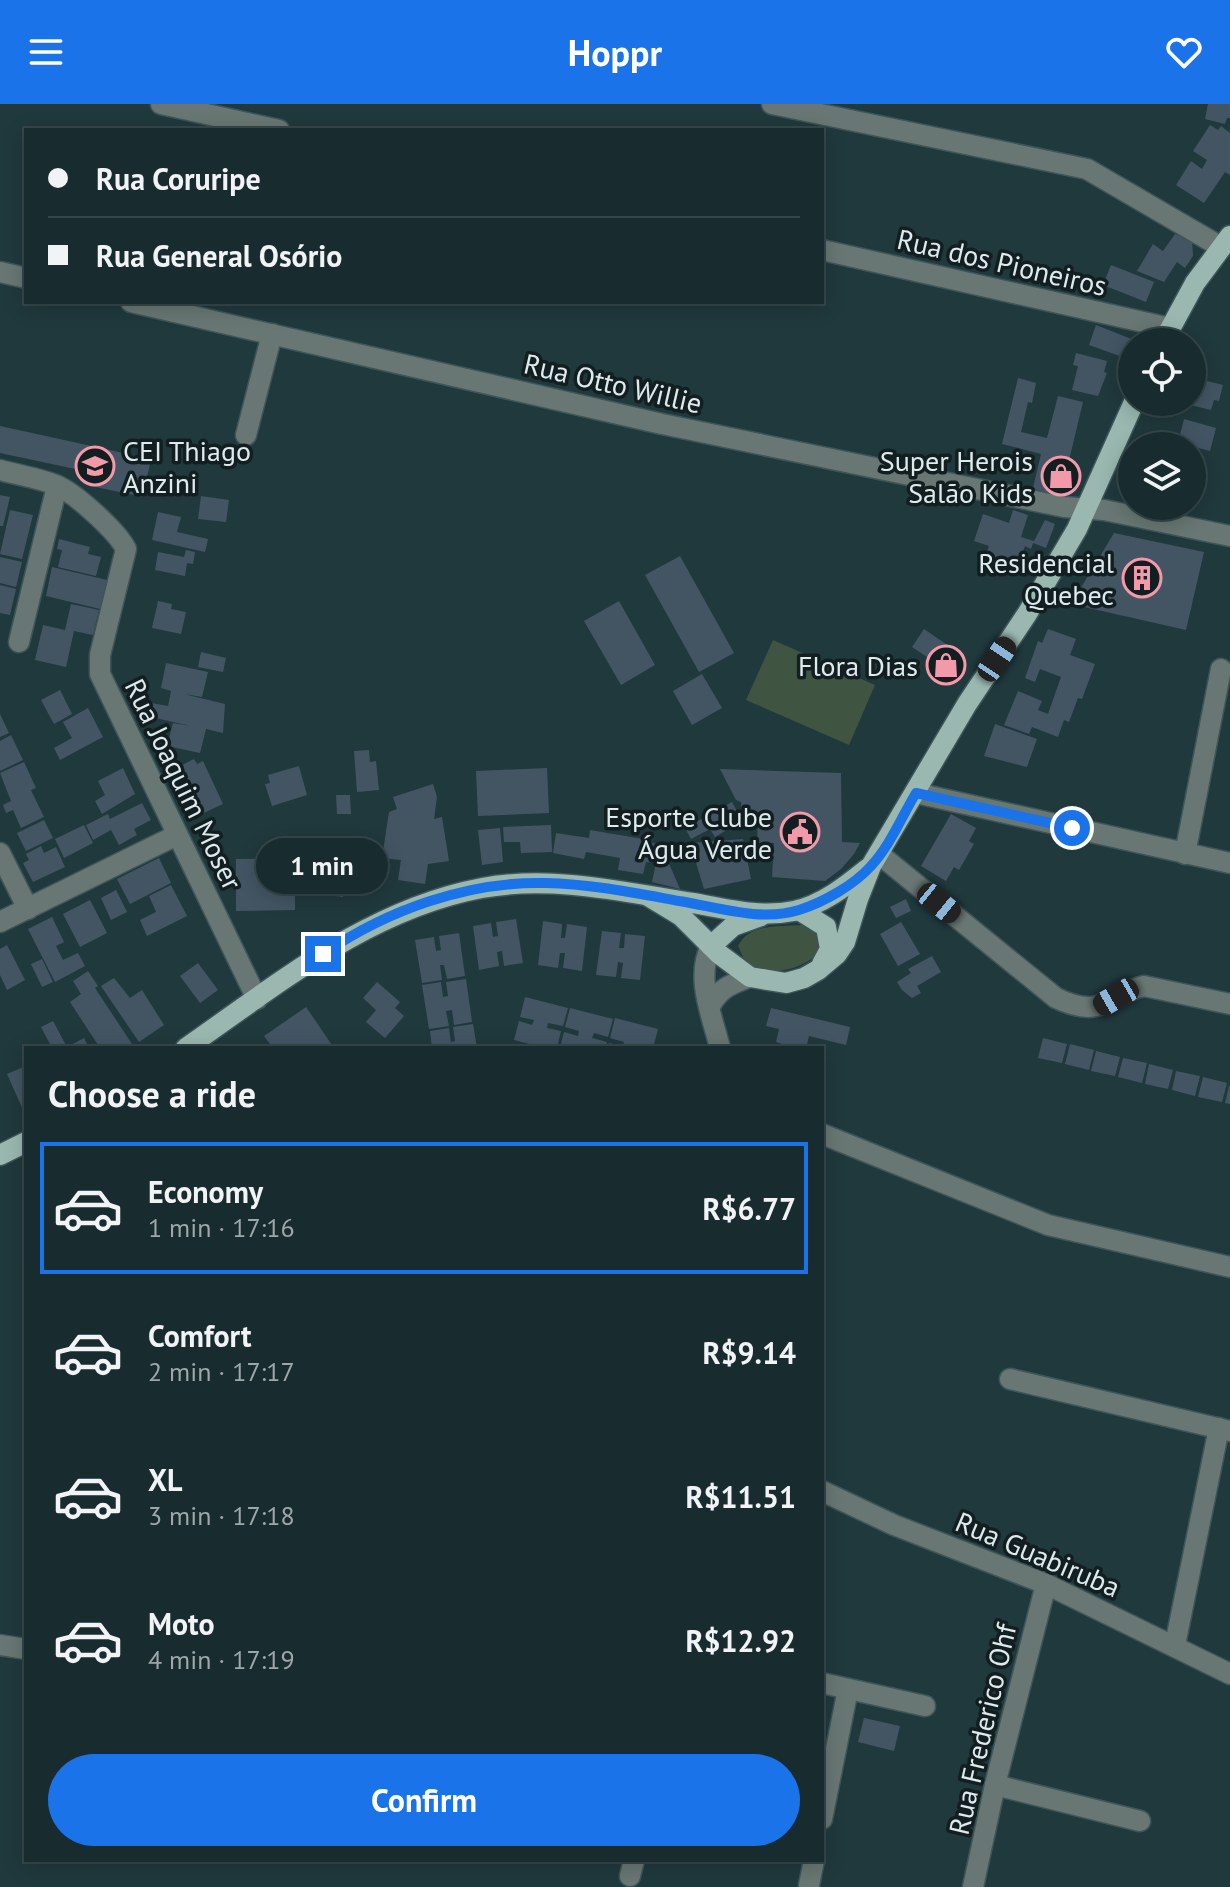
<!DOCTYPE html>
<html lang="en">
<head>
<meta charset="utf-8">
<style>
  :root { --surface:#182b2e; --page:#213336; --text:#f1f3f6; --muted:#9fa7aa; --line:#36474a; --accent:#1a73e8 }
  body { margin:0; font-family:"PT Sans",sans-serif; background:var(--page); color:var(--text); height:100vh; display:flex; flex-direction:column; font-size:30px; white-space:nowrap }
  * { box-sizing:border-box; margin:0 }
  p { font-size:26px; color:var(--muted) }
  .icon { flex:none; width:44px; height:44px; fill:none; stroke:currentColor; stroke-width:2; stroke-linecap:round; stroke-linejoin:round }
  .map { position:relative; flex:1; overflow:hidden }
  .panel { position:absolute; left:24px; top:942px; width:800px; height:816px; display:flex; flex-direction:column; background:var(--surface); border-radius:0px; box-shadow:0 4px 20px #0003,0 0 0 2px var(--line) }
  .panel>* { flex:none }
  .guide { position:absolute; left:24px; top:24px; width:800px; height:176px; border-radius:0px; box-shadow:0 4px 20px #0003,0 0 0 2px var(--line); display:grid; align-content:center; height:176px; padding:0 24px; background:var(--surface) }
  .controls { position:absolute; left:1118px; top:224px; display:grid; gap:16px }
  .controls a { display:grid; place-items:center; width:88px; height:88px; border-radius:50%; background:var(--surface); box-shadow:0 4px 20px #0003,0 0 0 2px var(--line); font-size:40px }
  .end { position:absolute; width:36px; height:36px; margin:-18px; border:10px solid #1a73e8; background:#fff; box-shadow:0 0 0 4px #fff }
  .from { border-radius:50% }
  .bubble { position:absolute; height:56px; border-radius:28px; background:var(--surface); box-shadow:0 4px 20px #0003,0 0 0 2px var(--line); font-size:26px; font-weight:700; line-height:56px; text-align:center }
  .car { position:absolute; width:24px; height:48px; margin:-24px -12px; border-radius:10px; box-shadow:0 0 6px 2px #0007; background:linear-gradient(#222 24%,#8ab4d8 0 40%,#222 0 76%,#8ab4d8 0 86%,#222 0) }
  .guide b { display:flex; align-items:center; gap:28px; height:76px; font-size:30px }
  .guide b+b { border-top:2px solid var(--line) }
  .guide i { width:20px; height:20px; background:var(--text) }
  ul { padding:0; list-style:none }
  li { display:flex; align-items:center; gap:24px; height:132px; margin:0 16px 12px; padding:0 8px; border:4px solid transparent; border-radius:0px }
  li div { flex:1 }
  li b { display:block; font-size:30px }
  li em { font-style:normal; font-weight:700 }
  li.current { border-color:var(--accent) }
  li>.icon { width:72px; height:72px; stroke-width:1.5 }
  h2 { padding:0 24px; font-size:36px; line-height:96px }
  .cta { display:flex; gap:16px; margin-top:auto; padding:16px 24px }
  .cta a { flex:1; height:92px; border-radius:48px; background:var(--accent); color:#fff; font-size:32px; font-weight:700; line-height:92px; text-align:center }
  header { display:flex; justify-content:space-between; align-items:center; height:104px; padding:0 24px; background:var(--accent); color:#fff; font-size:36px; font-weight:700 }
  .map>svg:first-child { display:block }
</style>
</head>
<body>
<header><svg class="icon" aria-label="menu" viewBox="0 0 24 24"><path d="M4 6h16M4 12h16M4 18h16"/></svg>Hoppr<svg class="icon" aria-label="heart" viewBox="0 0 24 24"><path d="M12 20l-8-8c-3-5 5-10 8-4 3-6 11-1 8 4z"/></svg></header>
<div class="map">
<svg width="1230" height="1783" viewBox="0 0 1230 1783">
  <rect width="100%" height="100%" fill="#20393d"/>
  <!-- green -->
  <g fill="#405442">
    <polygon points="773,536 875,581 849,641 746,596"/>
    <path d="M 801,821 L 811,823 L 818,829 L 821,845 C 808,866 760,877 744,855 C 743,854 739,843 738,842 C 749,819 779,823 801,821 Z"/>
  </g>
  <!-- building -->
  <g fill="#435563">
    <polygon points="1208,0 1230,0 1230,14 1227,14 1225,20 1205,15"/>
    <polygon points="1210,21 1218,26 1221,22 1230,29 1230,71 1225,68 1204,99 1176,81 1191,57 1202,65 1207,56 1193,47"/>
    <polygon points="1175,130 1192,136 1193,152 1185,164 1177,158 1164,178 1137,167 1153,140 1163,147"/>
    <polygon points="1111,161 1154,178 1146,198 1103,181"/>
    <polygon points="1096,221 1139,238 1132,238 1128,255 1089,241"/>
    <polygon points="1076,249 1107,257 1104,268 1107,269 1098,292 1072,286 1078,262 1073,261"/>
    <polygon points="1018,274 1036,279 1032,299 1028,298 1021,328 1047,334 1058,292 1083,298 1060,394 1032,388 1041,350 1002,340"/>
    <polygon points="1199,275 1223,281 1219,297 1214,296 1211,306 1182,299 1192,298 1192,279 1198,280"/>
    <polygon points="1184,315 1216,324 1210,347 1178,339"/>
    <polygon points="0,322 151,355 143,393 91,382 94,369 0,349"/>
    <polygon points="0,391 10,393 3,422 0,422"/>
    <polygon points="201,392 229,396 226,418 198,415"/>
    <polygon points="10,406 33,411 22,455 0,450"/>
    <polygon points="1013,406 1028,411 1021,433 1034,437 1045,416 1055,420 1046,444 1033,439 1031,445 1025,442 1017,464 1008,461 1010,456 998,452 996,459 984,455 989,442 974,437 983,410 1009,419"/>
    <polygon points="158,408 181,413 177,428 208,435 205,448 152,436"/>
    <polygon points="1114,429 1204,448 1186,526 1071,500"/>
    <polygon points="59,435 90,443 88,450 101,453 96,472 58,463 62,446 57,445"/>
    <polygon points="186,446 195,448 193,460 187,459 185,472 155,466 158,448 184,453"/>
    <polygon points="680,452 734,549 699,568 645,471"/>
    <polygon points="0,453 22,458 16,483 0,479"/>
    <polygon points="52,463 107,476 100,505 46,492"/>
    <polygon points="0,481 16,485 10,511 0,509"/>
    <polygon points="158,497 172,500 171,505 186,508 181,530 152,524"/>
    <polygon points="619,497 655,561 621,581 584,517"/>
    <polygon points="71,500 99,506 93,531 74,527 66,563 35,556 43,521 65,526"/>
    <polygon points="924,525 959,549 941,576 929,568 936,559 912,543"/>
    <polygon points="1048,525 1076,535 1070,551 1095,560 1082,595 1078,594 1069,618 1064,616 1058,633 1032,623 1029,630 1004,621 1018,587 1042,597 1038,606 1048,610 1061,573 1040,565 1035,578 1025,574 1038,537 1042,539"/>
    <polygon points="201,548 226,554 223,568 198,563"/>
    <polygon points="166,559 208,568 202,593 184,590 225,600 223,629 206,625 200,649 167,642 173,619 191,622 138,610 129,595 168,602 171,587 161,584"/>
    <polygon points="702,570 722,604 692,621 673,587"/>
    <polygon points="60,586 72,610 54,620 41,596"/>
    <polygon points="88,604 103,633 60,656 54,644 72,634 63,618"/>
    <polygon points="0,610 9,629 0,633"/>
    <polygon points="995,620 1037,635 1027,663 984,652"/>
    <polygon points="11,631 23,656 0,667 0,637"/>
    <polygon points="369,646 370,658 376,657 379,686 357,688 354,647"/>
    <polygon points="194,655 197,660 203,657 223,700 191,715 177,685 188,680 180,662"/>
    <polygon points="24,658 36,684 31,686 44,713 21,724 13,706 6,709 3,701 11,697 0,669"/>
    <polygon points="299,662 307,691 272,702 265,680 270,679 268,671"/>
    <polygon points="123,664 135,690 102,710 95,697 105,691 98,677"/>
    <polygon points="547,664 549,709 478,712 476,667"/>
    <polygon points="720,665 841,669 842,738 860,739 854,750 841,765 825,777 772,773 774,739 757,739 758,716 742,716 741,698 736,696"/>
    <polygon points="433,680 437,693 434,715 442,713 449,757 428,760 425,780 398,776 401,756 382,754 389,708 397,705 393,693"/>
    <polygon points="336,691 350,691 351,710 337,710"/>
    <polygon points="732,698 742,717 715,733 710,725 691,735 685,724"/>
    <polygon points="142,699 151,716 134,725 137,731 119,741 111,726 93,736 86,721 108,710 110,715"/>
    <polygon points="951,710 976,724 969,737 974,740 959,766 954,763 946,777 921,762"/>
    <polygon points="44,716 53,734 26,747 17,729"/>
    <polygon points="84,721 93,739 64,754 55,735"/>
    <polygon points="551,721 552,748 521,749 520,738 504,738 503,723"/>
    <polygon points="500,724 503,758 482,761 478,726"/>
    <polygon points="590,726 649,736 649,738 661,741 680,785 652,778 656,759 646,758 643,770 618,766 620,754 586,748 584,755 553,749 556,729 589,734"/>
    <polygon points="743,735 751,775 704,785 690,739"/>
    <polygon points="327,736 351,739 343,793 319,790 323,763 309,761 313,739 326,741"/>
    <polygon points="41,742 44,749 56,743 65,763 33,778 23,759 29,756 26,750"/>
    <polygon points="159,754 171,779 130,800 117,775"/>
    <polygon points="295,754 295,806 236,807 236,755"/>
    <polygon points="171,781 187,812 147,832 140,816 156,808 149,792"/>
    <polygon points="116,786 127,808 111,816 101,794"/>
    <polygon points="906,795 911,807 896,814 890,803"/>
    <polygon points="90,796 107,829 80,843 63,810"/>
    <polygon points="52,813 64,838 56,842 63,856 78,849 85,862 55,878 28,825"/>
    <polygon points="516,815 523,859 504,862 502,847 497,848 499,862 479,866 473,822 491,819 493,833 498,832 496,818"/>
    <polygon points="543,817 562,820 561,834 565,834 567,820 587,823 582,867 563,864 565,849 560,849 558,864 538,861"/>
    <polygon points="901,818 920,850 898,862 880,830"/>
    <polygon points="602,827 621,829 619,844 624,844 625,830 645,832 640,876 621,874 623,859 618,858 616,873 596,871"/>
    <polygon points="459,829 465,872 447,875 444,861 440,861 442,876 422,879 415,836 434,833 436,847 441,846 439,832"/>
    <polygon points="7,841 25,876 7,886 0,871 0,845"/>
    <polygon points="932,852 941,868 917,882 921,889 912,894 902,886 897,878 911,869 908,865"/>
    <polygon points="42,855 53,878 42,883 31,860"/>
    <polygon points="198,859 218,886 200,899 180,872"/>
    <polygon points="88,867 98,882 95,884 132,940 126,944 100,944 70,898 81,890 73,877"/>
    <polygon points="114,874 130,894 142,886 164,921 139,938 101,882"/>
    <polygon points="466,875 472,918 454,921 452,906 446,907 449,922 429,925 422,881 441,878 443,893 448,892 446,878"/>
    <polygon points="377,878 400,898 395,904 404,912 385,934 366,918 376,906 363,894"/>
    <polygon points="525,893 568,904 563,922 548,919 547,924 561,927 557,944 545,944 514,936 519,917 532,921 534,916 520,913"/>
    <polygon points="306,903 334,944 315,944 312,940 306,944 273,944 264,932"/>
    <polygon points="570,904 613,915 608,933 594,929 592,934 607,938 605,944 560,944 564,928 578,932 579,927 565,923"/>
    <polygon points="771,904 850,923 846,941 809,932 806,944 784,944 785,941 776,938 779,925 766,922"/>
    <polygon points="615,914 658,925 653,944 639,940 638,944 607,944 609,939 623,942 624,938 610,934"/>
    <polygon points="53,917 67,943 84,934 89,944 52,944 41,923"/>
    <polygon points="473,920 477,944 432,944 430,927 449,924 451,938 455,937 453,923"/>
    <polygon points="1043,934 1067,940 1062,959 1038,954"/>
    <polygon points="1070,940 1094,946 1089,966 1065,960"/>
    <polygon points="1096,947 1120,953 1115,972 1091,967"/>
    <polygon points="1123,954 1147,959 1142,979 1118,973"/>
    <polygon points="1149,960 1173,966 1168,985 1145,980"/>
    <polygon points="26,962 26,1007 24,1008 7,970"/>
    <polygon points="1176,967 1200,972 1195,992 1172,986"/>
    <polygon points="1203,973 1227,979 1222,998 1198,993"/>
    <polygon points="1229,982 1230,982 1230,1000 1225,999"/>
    <polygon points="864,1614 900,1622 894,1647 858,1638"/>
  </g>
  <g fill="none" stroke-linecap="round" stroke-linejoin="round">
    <!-- minor casing -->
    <g stroke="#3e5559" stroke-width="23">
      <g id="minor">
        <polyline points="161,0 279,26"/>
        <polyline points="772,0 1087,65 1221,143"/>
        <polyline points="822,146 1170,224"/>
        <polyline points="0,168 26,174"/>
        <polyline points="131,198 662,320 1064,403 1104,406 1230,432"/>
        <polyline points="246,331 272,230"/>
        <path d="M 0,366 C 18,371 38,374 56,381 C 75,389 117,427 126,445 L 100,551 L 100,570 L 257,895"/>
        <polyline points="19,538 57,382"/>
        <polyline points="916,689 1230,759"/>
        <polyline points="0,749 28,805"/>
        <path d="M 879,750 L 1056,894 C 1103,916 1103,892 1144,882 L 1230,900"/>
        <polyline points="1185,750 1221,565"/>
        <polyline points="0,818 177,731"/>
        <path d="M 711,842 C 695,874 712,911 720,944"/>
        <path d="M 710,902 C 720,884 731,880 750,873"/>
        <polyline points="822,1030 1048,1121 1230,1163"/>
        <polyline points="1010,1275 1230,1327"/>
        <polyline points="822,1387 894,1421 1046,1480 1230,1570"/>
        <polyline points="0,1541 26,1545"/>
        <polyline points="1175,1541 1219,1324"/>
        <polyline points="822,1579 925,1602"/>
        <polyline points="995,1681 1140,1717"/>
        <polyline points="822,1715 848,1585"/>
        <polyline points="630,1772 634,1756"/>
        <polyline points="809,1781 814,1756"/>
        <polyline points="973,1783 995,1681 1046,1480"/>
      </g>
    </g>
    <!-- major casing -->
    <g stroke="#3e5559" stroke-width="23">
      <g id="major">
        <polyline points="1163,238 1195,179 1230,132"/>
        <polyline points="648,792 681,812 719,850 750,873 786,879 804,874 818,866 837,850 845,838 858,795 871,762 967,600 1027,510 1077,425 1134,298"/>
        <polyline points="799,806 826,823 830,845 822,860"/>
        <polyline points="711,842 733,822 761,812"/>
        <path d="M 186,944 C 278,880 369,805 482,784 C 552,771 624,788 693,799 C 727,805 760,814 794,807 C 822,801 846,782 867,765"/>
        <polyline points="0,1051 26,1038"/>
      </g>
    </g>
    <!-- minor -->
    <use href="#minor" stroke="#687773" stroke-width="20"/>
    <!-- major -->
    <use href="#major" stroke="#9ab8b0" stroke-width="20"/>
  </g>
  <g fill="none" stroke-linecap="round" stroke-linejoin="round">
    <!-- route -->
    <path stroke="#1a73e8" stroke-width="10" d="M 323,850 C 387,806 468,777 546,779 C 591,780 635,789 679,797 C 717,803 761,818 799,806 C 824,798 854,781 871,762 C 890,742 902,712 916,689 L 1072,724"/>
  </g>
  <!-- icons -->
  <defs>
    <g id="school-ring" transform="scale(2)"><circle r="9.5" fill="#131e20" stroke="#f39aaa" stroke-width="1.5"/><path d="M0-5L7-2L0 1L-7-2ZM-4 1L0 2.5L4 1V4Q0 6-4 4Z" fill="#f39aaa"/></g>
    <g id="shop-ring" transform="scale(2)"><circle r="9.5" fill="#131e20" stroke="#f39aaa" stroke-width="1.5"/><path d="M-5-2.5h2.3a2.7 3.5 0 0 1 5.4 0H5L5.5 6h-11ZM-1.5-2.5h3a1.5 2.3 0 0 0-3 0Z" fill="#f39aaa"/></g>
    <g id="building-ring" transform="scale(2)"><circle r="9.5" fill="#131e20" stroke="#f39aaa" stroke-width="1.5"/><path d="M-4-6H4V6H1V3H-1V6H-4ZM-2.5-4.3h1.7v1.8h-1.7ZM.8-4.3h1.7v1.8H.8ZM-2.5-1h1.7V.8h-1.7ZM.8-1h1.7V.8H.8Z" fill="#f39aaa"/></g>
    <g id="civic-ring" transform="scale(2)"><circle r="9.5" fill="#131e20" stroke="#f39aaa" stroke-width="1.5"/><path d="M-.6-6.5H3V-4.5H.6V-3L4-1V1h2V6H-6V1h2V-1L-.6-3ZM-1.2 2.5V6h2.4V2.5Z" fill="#f39aaa"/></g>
  </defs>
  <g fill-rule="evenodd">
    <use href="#school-ring" x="95" y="362"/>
    <use href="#shop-ring" x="1061" y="372"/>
    <use href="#building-ring" x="1142" y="474"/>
    <use href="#shop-ring" x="946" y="561"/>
    <use href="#civic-ring" x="800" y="728"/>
  </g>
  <g text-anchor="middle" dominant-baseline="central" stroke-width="7" stroke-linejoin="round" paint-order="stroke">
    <!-- street labels -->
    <g font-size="28" fill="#ddebee" stroke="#131e20">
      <text transform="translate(1002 158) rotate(13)">Rua dos Pioneiros</text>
      <text transform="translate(613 279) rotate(13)">Rua Otto Willie</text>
      <text transform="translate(184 680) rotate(64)">Rua Joaquim Moser</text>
      <text transform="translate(1038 1450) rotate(23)">Rua Guabiruba</text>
      <text transform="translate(982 1625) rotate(-77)">Rua Frederico Ohf</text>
    </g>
    <!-- poi labels -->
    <g font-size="28" fill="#ddebee" stroke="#131e20" text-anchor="end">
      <text x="123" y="346" text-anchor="start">CEI Thiago<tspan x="123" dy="32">Anzini</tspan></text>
      <text x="1033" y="356">Super Herois<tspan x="1033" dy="32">Salão Kids</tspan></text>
      <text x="1114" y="458">Residencial<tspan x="1114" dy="32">Quebec</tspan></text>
      <text x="918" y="561">Flora Dias</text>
      <text x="772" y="712">Esporte Clube<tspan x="772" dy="32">Água Verde</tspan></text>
    </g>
  </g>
</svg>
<div class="controls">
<a><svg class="icon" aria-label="locate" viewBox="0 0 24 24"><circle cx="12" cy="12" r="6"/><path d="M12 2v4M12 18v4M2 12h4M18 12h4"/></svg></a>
<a><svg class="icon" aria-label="layers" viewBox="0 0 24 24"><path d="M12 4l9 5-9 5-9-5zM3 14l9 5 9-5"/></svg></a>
</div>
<i class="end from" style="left:1072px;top:724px"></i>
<i class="end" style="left:323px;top:850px"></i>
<div class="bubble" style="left:256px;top:734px;width:132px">1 min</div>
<i class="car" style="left:997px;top:555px;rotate:34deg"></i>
<i class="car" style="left:939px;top:799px;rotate:129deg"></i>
<i class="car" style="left:1116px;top:893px;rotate:240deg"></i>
<div class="guide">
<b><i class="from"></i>Rua Coruripe</b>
<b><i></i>Rua General Osório</b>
</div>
<section class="panel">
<h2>Choose a ride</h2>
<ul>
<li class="current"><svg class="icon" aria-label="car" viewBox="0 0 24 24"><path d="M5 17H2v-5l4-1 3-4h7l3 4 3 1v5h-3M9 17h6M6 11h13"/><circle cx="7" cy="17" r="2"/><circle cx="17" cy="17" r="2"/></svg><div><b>Economy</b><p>1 min · 17:16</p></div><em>R$6.77</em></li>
<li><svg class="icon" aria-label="car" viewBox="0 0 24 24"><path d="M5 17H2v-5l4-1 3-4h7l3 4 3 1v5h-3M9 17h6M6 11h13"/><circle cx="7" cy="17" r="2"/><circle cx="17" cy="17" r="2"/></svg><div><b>Comfort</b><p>2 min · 17:17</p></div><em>R$9.14</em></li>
<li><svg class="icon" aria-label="car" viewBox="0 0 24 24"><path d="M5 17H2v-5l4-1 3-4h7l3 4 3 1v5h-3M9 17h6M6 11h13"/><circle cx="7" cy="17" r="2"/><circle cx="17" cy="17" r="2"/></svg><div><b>XL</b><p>3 min · 17:18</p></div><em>R$11.51</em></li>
<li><svg class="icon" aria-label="car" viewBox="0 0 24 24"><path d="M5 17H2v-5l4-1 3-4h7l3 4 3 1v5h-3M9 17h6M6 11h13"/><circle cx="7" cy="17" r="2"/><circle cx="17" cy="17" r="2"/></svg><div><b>Moto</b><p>4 min · 17:19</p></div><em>R$12.92</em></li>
</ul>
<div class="cta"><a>Confirm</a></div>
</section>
</div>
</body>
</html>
